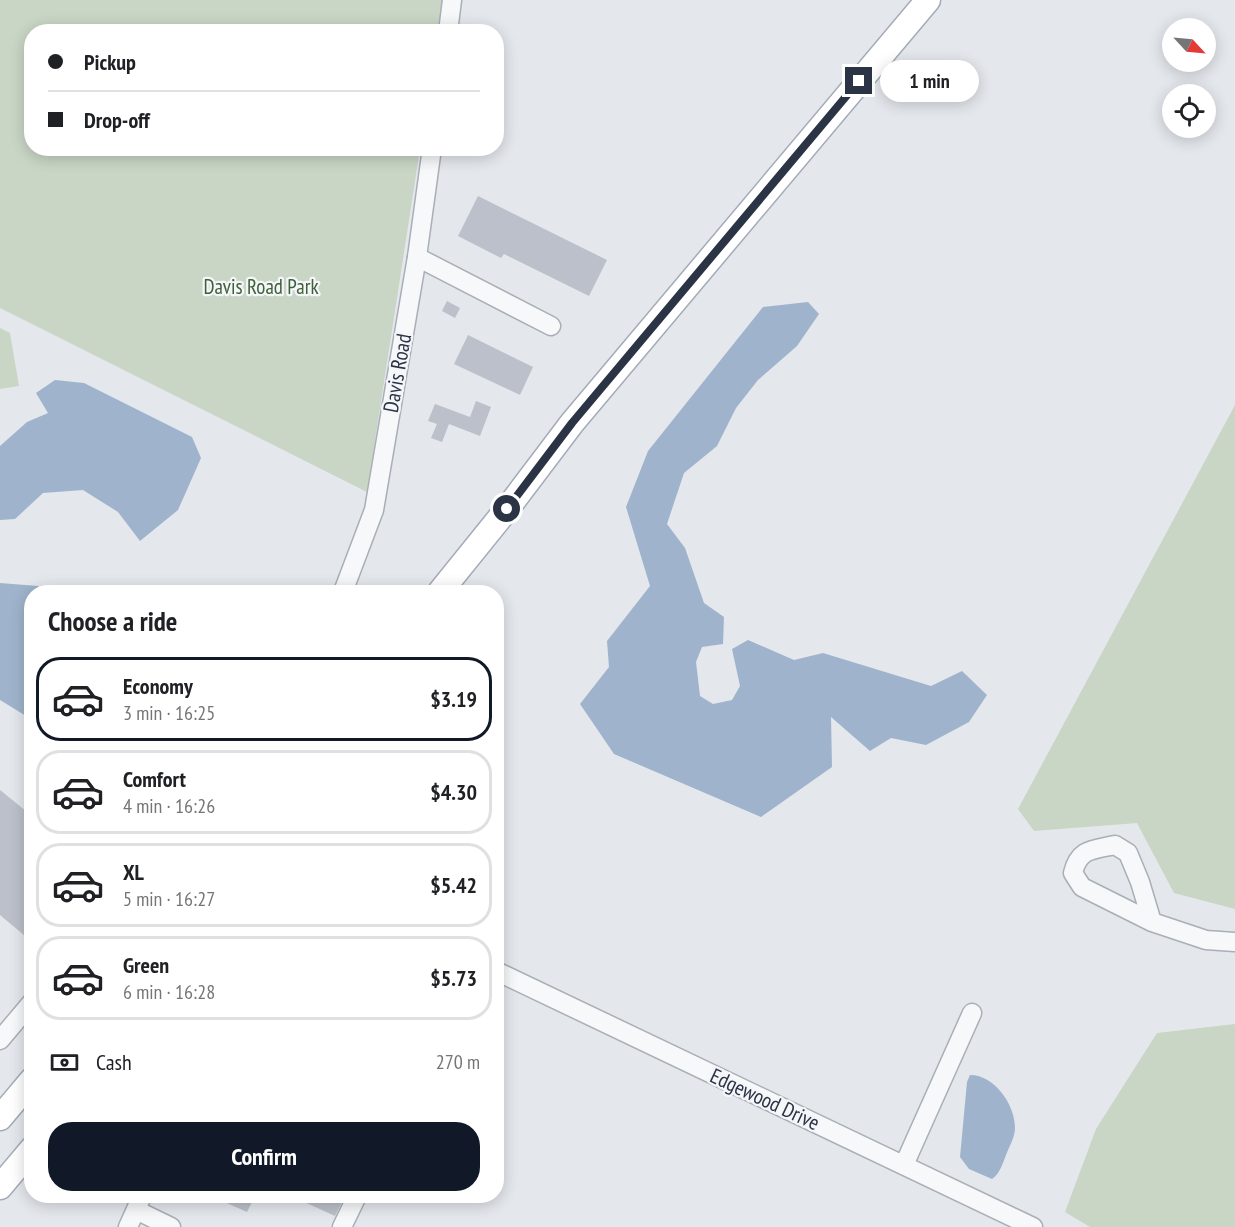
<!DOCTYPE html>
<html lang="en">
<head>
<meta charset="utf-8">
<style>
  :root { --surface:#fff; --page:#f2f2f2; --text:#202124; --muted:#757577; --line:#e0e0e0; --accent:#111827 }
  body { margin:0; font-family:"PT Sans Narrow",sans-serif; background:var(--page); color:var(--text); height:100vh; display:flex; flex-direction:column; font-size:22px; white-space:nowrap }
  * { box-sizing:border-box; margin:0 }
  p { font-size:20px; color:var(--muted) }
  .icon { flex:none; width:33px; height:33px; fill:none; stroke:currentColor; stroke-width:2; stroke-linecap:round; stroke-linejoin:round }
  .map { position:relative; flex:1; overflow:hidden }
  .side { position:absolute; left:24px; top:585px; width:480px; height:618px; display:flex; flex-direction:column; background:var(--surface); border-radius:24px; box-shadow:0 3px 15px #0003 }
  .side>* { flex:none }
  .top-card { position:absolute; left:24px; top:24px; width:480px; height:132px; border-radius:24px; box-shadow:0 3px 15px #0003; display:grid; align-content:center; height:132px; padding:0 24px; background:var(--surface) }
  .needle { width:39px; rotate:116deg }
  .controls { position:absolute; left:1162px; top:18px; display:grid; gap:12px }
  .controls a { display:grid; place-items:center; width:54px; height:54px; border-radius:50%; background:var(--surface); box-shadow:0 3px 15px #0003; font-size:30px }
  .end { position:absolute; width:27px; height:27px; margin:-14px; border:8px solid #2b3445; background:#fff; box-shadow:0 0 0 3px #fff }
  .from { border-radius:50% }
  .bubble { position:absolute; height:42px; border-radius:21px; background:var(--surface); box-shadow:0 3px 15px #0003; font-size:20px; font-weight:600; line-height:42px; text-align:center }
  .top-card b { display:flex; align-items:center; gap:21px; height:57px; font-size:22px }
  .top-card b+b { border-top:2px solid var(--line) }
  .top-card i { width:15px; height:15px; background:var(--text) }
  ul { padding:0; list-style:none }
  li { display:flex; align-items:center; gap:18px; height:84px; margin:0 12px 9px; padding:0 12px; border:3px solid var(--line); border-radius:24px }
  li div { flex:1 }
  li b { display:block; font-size:22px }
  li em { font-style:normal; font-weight:600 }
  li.selected { border-color:var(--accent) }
  li>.icon { width:54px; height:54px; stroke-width:1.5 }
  h2 { padding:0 24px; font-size:27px; line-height:72px }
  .pay { display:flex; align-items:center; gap:15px; height:66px; padding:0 24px; font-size:22px }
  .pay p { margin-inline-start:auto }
  .button { display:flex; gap:12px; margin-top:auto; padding:12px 24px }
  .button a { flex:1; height:69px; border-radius:24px; background:var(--accent); color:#fff; font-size:24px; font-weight:600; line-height:69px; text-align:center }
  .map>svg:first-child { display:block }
</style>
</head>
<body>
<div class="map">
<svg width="1235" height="1227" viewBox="0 0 1235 1227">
  <rect width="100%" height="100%" fill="#e4e7ec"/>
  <!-- green -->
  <g fill="#c9d6c5">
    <polygon points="0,0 443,0 438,31 32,32 32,148 420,149 367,492 0,308"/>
    <polygon points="0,328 10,333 19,386 0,389"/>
    <polygon points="1235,405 1235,909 1174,893 1137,823 1034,831 1018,809"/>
    <polygon points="1235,1024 1235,1227 1090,1227 1065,1212 1096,1129 1157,1033"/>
  </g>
  <!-- water -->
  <g fill="#9fb4cc">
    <polygon points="808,302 819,314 797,346 758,380 736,408 717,446 684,473 667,524 685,548 704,603 724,617 723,644 702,647 696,662 700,696 713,704 732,700 740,686 732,649 748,640 794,660 823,653 931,686 962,671 987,695 969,722 926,745 891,738 870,751 831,717 832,767 761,817 614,754 580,704 609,667 607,641 650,586 626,507 648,451 763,307"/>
    <polygon points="55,380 84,383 192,437 201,458 178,510 140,541 118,512 83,490 43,493 15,519 0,520 0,446 27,422 48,413 36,393"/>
    <polygon points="0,583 38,586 44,592 32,592 31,719 0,700"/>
    <path d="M 970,1075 C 995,1075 1015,1105 1015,1128 C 1015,1137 1009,1147 1006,1155 C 1002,1165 1000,1173 992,1179 L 969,1169 L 960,1157 L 967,1082 Z"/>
  </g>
  <!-- building -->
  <g fill="#bbc0ca">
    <polygon points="478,196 607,260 589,296 504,254 501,258 458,236"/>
    <polygon points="447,301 460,308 455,318 442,311"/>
    <polygon points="468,335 533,367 520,395 454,364"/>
    <polygon points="476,401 491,407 480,436 449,424 442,442 431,438 437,424 428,421 435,404 470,417"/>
    <polygon points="0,790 32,816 32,928 25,936 0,915"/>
    <polygon points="211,1196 255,1196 247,1212"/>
    <polygon points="291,1196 345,1196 335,1216"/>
  </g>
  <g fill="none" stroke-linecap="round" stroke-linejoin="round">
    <!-- minor casing -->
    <g stroke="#a9aeb7" stroke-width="21">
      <g id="minor">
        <polyline points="448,32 452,0"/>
        <polyline points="417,257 551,326"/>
        <polyline points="343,592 374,510 417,257 432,148"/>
        <path d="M 1152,922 L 1140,882 L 1128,853 L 1115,845 C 1093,850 1079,848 1073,873 L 1082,887 L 1152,922 L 1206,940 L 1235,942"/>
        <polyline points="496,971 1033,1227"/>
        <polyline points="0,1040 32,1002"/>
        <polyline points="904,1165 972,1013"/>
        <polyline points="136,1210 171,1227"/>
        <polyline points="128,1227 142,1196"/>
        <polyline points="342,1227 357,1196"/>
      </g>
    </g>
    <!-- major casing -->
    <g stroke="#a3abb8" stroke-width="27">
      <g id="major">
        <polyline points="440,592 507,509 572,423 928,0"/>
        <polyline points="0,1118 32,1080"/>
        <polyline points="0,1187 32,1149"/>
      </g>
    </g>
    <!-- minor -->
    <use href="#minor" stroke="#f7f8fa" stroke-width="18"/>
    <!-- major -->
    <use href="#major" stroke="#fff" stroke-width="24"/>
  </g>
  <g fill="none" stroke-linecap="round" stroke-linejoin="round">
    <!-- route -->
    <polyline stroke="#2b3445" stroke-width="8" points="507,509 572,423 859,81"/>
  </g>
  <g text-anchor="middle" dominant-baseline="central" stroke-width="4.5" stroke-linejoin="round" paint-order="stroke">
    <!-- park labels -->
    <g font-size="21" fill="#3f6138" stroke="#f4f6f9">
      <text x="261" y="286">Davis Road Park</text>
    </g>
    <!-- street labels -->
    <g font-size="21" fill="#2b3445" stroke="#f4f6f9">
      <text transform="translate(397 373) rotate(-80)">Davis Road</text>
      <text transform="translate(765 1099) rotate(25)">Edgewood Drive</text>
    </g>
  </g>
</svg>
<div class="controls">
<a><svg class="needle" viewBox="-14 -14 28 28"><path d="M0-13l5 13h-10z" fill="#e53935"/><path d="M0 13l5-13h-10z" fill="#757577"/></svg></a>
<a><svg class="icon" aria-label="locate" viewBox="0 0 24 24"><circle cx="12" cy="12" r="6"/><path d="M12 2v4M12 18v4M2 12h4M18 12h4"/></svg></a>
</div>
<i class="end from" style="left:507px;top:509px"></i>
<i class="end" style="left:859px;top:81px"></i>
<div class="bubble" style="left:880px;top:60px;width:99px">1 min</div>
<div class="top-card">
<b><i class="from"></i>Pickup</b>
<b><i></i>Drop-off</b>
</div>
<section class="side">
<h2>Choose a ride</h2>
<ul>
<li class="selected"><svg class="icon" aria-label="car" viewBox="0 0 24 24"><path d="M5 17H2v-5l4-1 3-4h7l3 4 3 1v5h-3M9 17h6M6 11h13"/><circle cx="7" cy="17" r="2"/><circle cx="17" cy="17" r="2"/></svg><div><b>Economy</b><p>3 min · 16:25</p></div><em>$3.19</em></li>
<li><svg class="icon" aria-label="car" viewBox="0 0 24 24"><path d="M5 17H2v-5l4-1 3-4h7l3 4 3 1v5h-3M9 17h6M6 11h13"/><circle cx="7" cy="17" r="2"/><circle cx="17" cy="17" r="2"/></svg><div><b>Comfort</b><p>4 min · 16:26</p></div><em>$4.30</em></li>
<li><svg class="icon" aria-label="car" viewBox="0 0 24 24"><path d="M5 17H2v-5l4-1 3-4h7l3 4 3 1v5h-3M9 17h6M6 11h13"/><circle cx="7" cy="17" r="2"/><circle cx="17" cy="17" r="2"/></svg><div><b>XL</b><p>5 min · 16:27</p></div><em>$5.42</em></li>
<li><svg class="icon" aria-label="car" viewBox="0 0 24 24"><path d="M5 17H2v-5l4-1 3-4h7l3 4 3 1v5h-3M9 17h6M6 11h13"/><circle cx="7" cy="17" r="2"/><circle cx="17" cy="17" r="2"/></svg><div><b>Green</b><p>6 min · 16:28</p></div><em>$5.73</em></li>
</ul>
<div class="pay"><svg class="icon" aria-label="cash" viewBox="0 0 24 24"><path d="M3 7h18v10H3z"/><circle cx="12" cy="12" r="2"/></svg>Cash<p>270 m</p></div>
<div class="button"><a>Confirm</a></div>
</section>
</div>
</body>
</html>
